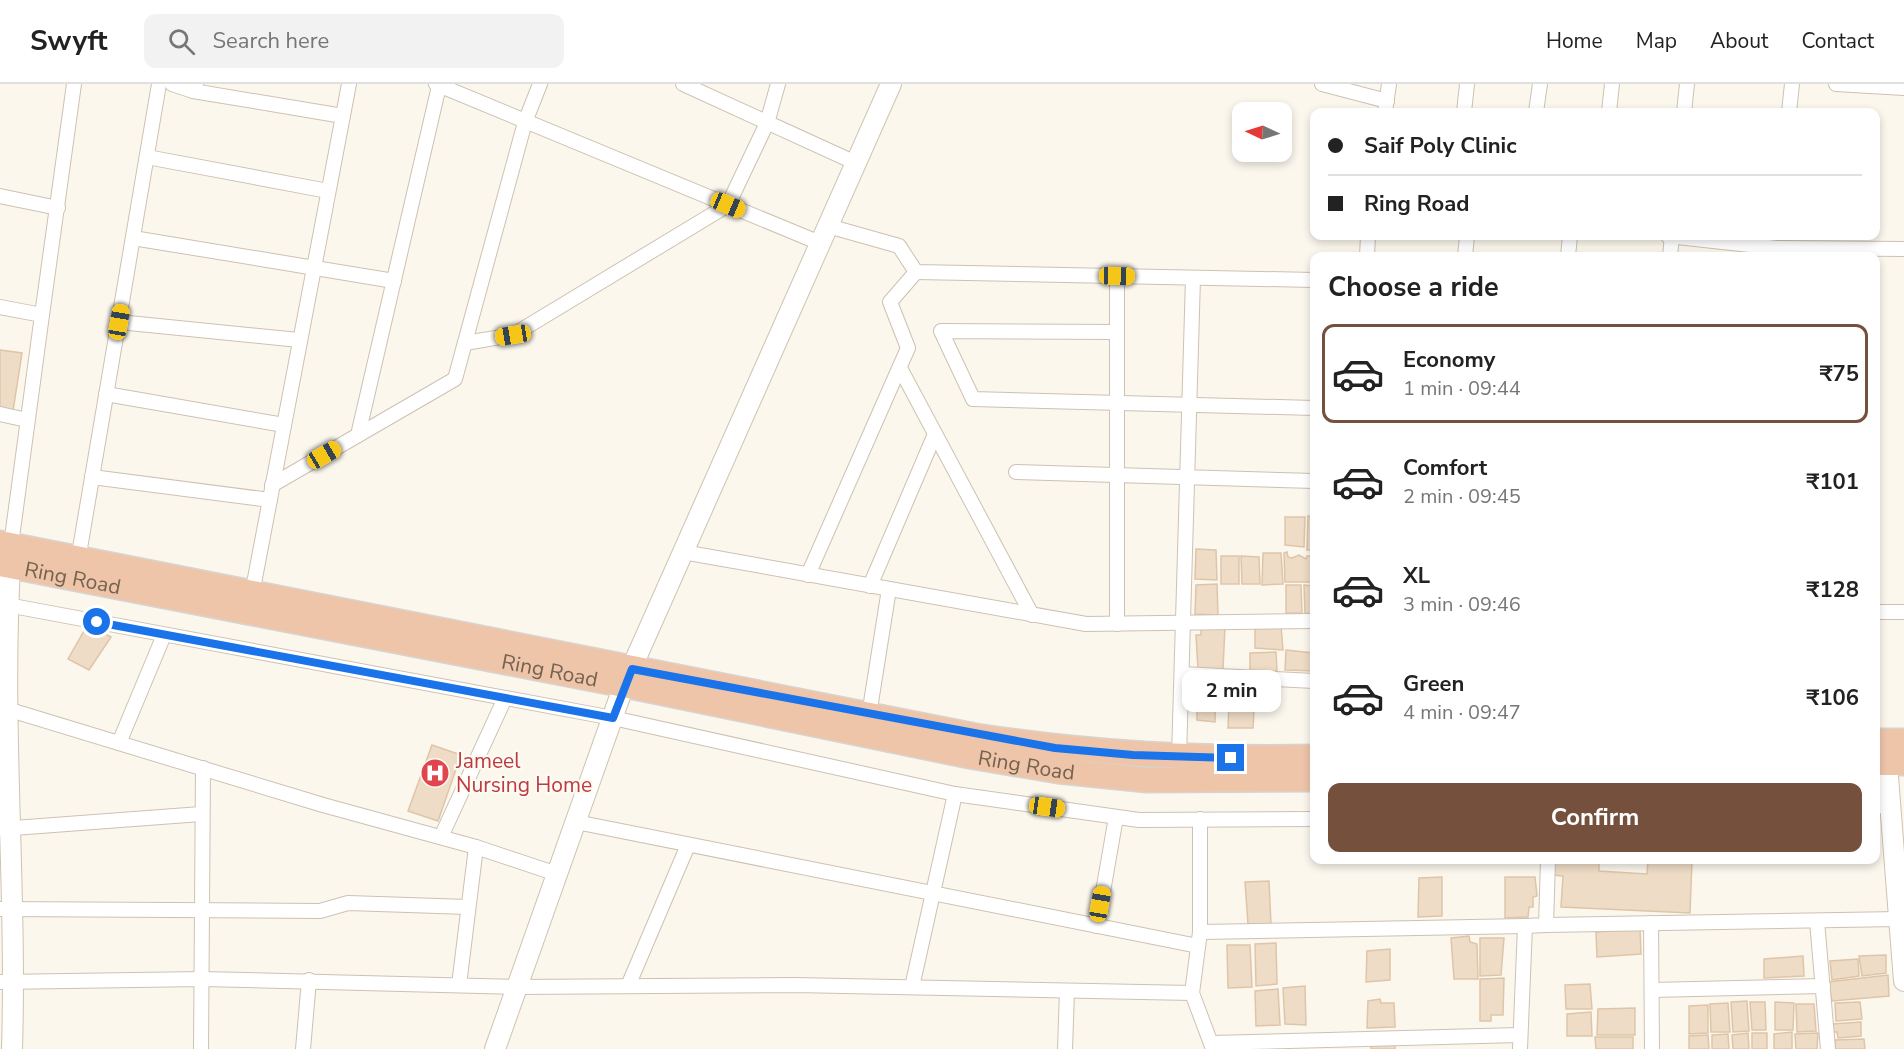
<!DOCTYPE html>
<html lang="en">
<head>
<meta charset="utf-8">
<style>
  :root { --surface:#fff; --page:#f2f2f2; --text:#222; --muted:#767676; --line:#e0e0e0; --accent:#74503d }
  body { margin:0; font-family:"Nunito Sans",sans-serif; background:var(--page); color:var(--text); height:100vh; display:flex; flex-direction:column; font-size:22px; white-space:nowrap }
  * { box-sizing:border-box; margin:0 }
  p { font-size:20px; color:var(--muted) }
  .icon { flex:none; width:33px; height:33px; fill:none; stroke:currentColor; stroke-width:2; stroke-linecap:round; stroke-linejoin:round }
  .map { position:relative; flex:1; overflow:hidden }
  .drawer { position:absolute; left:1310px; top:168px; width:570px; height:612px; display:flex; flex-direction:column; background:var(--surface); border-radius:12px; box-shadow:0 3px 9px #0003 }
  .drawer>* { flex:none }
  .guide { position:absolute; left:1310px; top:24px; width:570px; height:132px; border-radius:12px; box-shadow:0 3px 9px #0003; display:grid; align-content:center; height:132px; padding:0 18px; background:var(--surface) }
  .needle { width:39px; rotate:274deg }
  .fabs { position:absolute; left:1232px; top:18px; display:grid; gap:12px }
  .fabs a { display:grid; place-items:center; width:60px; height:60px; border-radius:12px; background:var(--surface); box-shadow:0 3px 9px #0003; font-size:30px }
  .end { position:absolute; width:27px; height:27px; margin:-14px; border:8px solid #1a73e8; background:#fff; box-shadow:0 0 0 3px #fff }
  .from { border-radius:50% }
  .bubble { position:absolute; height:42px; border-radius:12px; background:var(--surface); box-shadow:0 3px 9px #0003; font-size:20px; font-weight:700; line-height:42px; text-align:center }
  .car { position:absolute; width:18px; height:36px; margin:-18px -9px; border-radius:8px; box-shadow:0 0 4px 2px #0007; background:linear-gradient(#f5c518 24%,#345 0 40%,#f5c518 0 76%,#345 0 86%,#f5c518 0) }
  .guide b { display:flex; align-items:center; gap:21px; height:57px; font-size:22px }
  .guide b+b { border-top:2px solid var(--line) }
  .guide i { width:15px; height:15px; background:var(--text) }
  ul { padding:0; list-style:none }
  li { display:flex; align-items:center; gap:18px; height:99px; margin:0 12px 9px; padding:0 6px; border:3px solid transparent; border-radius:12px }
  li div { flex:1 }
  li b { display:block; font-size:22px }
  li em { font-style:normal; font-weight:700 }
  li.active { border-color:var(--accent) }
  li>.icon { width:54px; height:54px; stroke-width:1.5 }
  h2 { padding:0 18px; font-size:27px; line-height:72px }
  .primary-button { display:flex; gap:12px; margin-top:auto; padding:12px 18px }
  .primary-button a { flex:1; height:69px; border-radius:12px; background:var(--accent); color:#fff; font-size:24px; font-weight:700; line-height:69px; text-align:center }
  header { display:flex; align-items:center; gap:36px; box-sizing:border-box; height:84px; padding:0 30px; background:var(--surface); border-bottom:2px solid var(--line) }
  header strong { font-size:28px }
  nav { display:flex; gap:33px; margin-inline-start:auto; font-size:21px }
  .search { width:420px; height:54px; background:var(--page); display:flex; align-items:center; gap:15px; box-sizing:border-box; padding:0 21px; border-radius:12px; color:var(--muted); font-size:22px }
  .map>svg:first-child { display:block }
</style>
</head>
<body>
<header>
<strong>Swyft</strong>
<div class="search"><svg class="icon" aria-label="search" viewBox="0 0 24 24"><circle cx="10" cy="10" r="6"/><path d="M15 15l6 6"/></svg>Search here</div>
<nav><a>Home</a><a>Map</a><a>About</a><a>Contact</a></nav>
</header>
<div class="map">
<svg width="1904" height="965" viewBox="0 0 1904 965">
  <rect width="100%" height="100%" fill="#fbf7ed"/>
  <!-- building -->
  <g fill="#eedcc6" stroke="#dfc5a8" stroke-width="1.5">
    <polygon points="0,266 22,269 13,327 0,325"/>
    <polygon points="1308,432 1314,433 1314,466 1307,466"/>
    <polygon points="1285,433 1305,433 1304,463 1285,461"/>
    <polygon points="1196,465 1216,466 1217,496 1195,495"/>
    <polygon points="1287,468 1288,473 1292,474 1299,471 1306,475 1307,472 1314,472 1314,498 1285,498 1284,469"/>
    <polygon points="1263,469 1281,469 1283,500 1262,501"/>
    <rect x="1221" y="472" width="18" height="28"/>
    <polygon points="1241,472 1259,473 1260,500 1242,500"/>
    <polygon points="1217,500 1218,531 1195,530 1196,501"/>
    <polygon points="1286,501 1301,501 1302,529 1286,529"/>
    <polygon points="1304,501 1314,502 1314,530 1305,529"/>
    <polygon points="88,540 111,553 89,586 68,575"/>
    <polygon points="1225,542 1223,585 1198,585 1196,551 1201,551 1201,543"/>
    <polygon points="1281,542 1283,566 1255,564 1255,543"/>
    <polygon points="1286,566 1313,569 1314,587 1285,586"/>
    <polygon points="1276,568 1277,587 1250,586 1250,569"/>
    <polygon points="1197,597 1216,597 1215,638 1197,636"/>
    <polygon points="1228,600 1251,600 1250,615 1228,615"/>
    <polygon points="1251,617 1250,626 1254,626 1253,644 1228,644 1229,618"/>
    <polygon points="432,661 461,671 438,737 408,727"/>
    <polygon points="1553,776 1599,776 1599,787 1647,790 1648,776 1692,776 1690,829 1561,823 1563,792 1552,791"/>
    <polygon points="1442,793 1442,832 1418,833 1419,794"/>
    <polygon points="1505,793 1535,793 1537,812 1533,813 1533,823 1529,823 1528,833 1505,834"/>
    <polygon points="1269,797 1271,840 1248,840 1245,798"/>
    <polygon points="1640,845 1641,870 1597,873 1596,848"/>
    <polygon points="1469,852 1470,858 1477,860 1478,895 1454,895 1451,854"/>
    <polygon points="1480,854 1504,854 1501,891 1480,892"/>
    <polygon points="1276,859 1277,900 1256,902 1255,860"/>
    <polygon points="1227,861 1250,861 1252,903 1228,904"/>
    <polygon points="1390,865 1390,896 1366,898 1367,867"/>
    <polygon points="1886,871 1886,889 1862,892 1859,872"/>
    <polygon points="1803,872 1804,892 1764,894 1764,875"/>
    <polygon points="1858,875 1859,892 1832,896 1830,877"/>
    <polygon points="1888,891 1889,912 1832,917 1828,898"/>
    <polygon points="1504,894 1503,931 1491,931 1491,937 1480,937 1480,895"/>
    <polygon points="1590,900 1592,925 1566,925 1565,901"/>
    <polygon points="1305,902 1306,941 1285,940 1283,904"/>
    <polygon points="1278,905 1280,941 1256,942 1255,907"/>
    <polygon points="1380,915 1381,919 1394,919 1395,943 1367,944 1368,917"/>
    <polygon points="1747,917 1749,947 1733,948 1731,918"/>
    <polygon points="1750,918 1765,918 1766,946 1752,946"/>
    <polygon points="1775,918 1794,919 1793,946 1775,946"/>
    <polygon points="1860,918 1862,935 1836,937 1835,919"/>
    <polygon points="1728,919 1730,948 1711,948 1710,920"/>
    <polygon points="1796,920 1814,920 1816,947 1797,948"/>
    <polygon points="1708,921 1708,949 1689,950 1689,922"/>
    <polygon points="1635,924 1635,951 1597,951 1598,925"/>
    <polygon points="1591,928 1592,952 1567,952 1567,930"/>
    <polygon points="1861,938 1861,952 1838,954 1837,948 1832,948 1832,940"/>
    <polygon points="1792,948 1792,965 1774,965 1774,950"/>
    <polygon points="1748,949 1749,965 1733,965 1732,951"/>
    <rect x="1752" y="949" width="15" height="16"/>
    <polygon points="1818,949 1817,965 1796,965 1795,950"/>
    <polygon points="1728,950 1729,965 1712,965 1712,951"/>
    <polygon points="1708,951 1709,965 1689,965 1689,952"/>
    <polygon points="1595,953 1633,953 1633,965 1596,965"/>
    <polygon points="1864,955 1865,965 1835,965 1835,956"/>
    <polygon points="1395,959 1395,965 1371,965 1371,961"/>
  </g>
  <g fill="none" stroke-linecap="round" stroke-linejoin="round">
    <!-- street casing -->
    <g stroke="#cdc1b3" stroke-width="16">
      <g id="street">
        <polyline points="172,0 193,7 196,0"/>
        <polyline points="436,0 820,159"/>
        <polyline points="683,0 856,79"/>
        <polyline points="1322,0 1387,17"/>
        <polyline points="1836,0 1904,4"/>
        <polyline points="193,7 343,32"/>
        <polyline points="1385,28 1389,0"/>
        <polyline points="1464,28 1467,0"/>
        <polyline points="1536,28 1540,0"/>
        <polyline points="1609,28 1612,0"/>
        <polyline points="1684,28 1687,0"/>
        <polyline points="1789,28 1792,0"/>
        <polyline points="147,73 328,107"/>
        <polyline points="0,112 58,124"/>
        <polyline points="828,142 899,162 916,188 1314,196"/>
        <polyline points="1668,152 1777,164 1904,165"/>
        <polyline points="133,154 394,197"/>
        <polyline points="1367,172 1368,152"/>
        <polyline points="1465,172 1467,152"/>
        <polyline points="1568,172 1570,152"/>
        <polyline points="1670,172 1672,152"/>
        <polyline points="0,223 42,231 74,0"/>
        <polyline points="119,238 299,256"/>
        <polyline points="1117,248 941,247 973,315 1314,324"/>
        <polyline points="465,259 513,251 728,121 767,39 778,0"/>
        <polyline points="900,284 1032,531"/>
        <polyline points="106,310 284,341"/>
        <polyline points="0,330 27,336"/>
        <polyline points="358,351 439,2"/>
        <polyline points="1016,388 1314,397"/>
        <polyline points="92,393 270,416"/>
        <polyline points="272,401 455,295 525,38 540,0"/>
        <polyline points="11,461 42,231"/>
        <polyline points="683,468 1086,540 1314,537"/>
        <polyline points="78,476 159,0"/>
        <polyline points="808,491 908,264 890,218 916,188"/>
        <polyline points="870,502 935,350"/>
        <polyline points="252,510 349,0"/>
        <polyline points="2,520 613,634 955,710 1139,736 1314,735"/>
        <polyline points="1875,528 1904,528"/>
        <polyline points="1117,540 1117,192"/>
        <polyline points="1182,590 1314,597"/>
        <polyline points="0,623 323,721 476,763"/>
        <polyline points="869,631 889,505"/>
        <polyline points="119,659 164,551"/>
        <polyline points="1179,673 1193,194"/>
        <polyline points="1875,722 1890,722"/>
        <polyline points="1200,735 1200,848 1192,909 1213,965"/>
        <polyline points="576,738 1198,862"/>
        <polyline points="0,745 201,730"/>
        <polyline points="441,753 505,614"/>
        <polyline points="0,825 320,827 348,819 468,823"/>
        <polyline points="1817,837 1828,965"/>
        <polyline points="1651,839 1652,965"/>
        <polyline points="1546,841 1899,835"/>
        <polyline points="1097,842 1116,733"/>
        <polyline points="1200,848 1525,842"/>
        <polyline points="0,898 202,895 517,903 795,901 1192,909"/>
        <polyline points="459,901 476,763 557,790"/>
        <polyline points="628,902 688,761"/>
        <polyline points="912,903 955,710"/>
        <polyline points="1652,906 1823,902"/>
        <polyline points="1211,959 1520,951"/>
        <polyline points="201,965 203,684"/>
        <polyline points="303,965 309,896"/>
        <polyline points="1065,965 1067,907"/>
        <polyline points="1520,965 1525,842 1546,841 1548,776"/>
      </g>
    </g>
    <!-- secondary casing -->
    <g stroke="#cfc2b0" stroke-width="22">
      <g id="secondary">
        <path d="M 11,467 C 0,632 17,799 12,965"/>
        <polyline points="1886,667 1904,897"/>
        <polyline points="495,965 624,601 891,0"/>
      </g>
    </g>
    <!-- highway casing -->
    <g stroke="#d8d3ce" stroke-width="27">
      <g id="highway">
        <path d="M 0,459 L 976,652 C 1093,670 1196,675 1314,673"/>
        <path id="s1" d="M 0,480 L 624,601 L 969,672 L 1058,687 L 1147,696 L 1314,695"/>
        <polyline points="1875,657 1904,657"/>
        <polyline points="1875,679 1904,679"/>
      </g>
    </g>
    <!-- street -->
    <use href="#street" stroke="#fff" stroke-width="14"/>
    <!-- secondary -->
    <use href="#secondary" stroke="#fff" stroke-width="20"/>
    <!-- highway -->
    <use href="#highway" stroke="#efc5aa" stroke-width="24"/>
  </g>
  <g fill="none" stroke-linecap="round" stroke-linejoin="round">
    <!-- route -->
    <polyline stroke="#1a73e8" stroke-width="8" points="97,538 613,634 632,585 1055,664 1133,671 1231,674"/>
  </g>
  <!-- icons -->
  <defs>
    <g id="hospital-disc" transform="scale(1.5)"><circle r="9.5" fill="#e0444e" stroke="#fefbf3"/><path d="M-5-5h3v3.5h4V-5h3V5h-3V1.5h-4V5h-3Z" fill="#fff"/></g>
  </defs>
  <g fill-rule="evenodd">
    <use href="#hospital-disc" x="435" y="689"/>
  </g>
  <g text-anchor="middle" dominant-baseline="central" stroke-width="4.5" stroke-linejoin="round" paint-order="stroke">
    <!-- street labels -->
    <g font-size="21" fill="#756251" stroke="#fefbf3">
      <text stroke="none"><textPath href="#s1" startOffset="74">Ring Road</textPath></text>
      <text stroke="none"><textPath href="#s1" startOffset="560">Ring Road</textPath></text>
      <text stroke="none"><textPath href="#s1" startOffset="1046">Ring Road</textPath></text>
    </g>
    <!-- health labels -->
    <g font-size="21" fill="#be3a42" stroke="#fefbf3" text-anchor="start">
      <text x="456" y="677">Jameel<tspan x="456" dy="24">Nursing Home</tspan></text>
    </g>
  </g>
</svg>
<div class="fabs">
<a><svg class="needle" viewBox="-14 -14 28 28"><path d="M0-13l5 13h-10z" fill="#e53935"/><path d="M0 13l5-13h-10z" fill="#767676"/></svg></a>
</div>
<i class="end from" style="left:97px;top:538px"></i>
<i class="end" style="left:1231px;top:674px"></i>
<div class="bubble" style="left:1182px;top:586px;width:99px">2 min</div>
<i class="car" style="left:728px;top:121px;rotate:113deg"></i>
<i class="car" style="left:1117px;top:192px;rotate:91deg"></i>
<i class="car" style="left:119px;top:238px;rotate:10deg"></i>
<i class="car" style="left:513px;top:251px;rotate:261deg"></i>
<i class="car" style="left:324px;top:371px;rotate:60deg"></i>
<i class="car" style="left:1047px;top:723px;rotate:98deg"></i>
<i class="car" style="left:1100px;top:820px;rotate:10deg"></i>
<div class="guide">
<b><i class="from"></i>Saif Poly Clinic</b>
<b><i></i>Ring Road</b>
</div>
<section class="drawer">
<h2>Choose a ride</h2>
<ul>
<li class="active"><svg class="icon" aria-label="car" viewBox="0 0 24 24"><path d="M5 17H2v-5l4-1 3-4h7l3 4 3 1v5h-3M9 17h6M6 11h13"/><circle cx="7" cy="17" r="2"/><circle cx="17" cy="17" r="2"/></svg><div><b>Economy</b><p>1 min · 09:44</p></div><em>₹75</em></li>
<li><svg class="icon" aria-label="car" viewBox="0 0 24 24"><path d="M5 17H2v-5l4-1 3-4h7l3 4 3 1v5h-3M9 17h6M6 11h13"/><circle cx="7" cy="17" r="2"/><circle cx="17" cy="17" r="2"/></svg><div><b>Comfort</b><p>2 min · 09:45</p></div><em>₹101</em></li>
<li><svg class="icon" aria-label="car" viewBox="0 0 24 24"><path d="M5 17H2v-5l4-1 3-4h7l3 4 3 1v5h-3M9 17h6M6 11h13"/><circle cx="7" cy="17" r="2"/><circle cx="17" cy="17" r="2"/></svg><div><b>XL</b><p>3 min · 09:46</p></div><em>₹128</em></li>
<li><svg class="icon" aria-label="car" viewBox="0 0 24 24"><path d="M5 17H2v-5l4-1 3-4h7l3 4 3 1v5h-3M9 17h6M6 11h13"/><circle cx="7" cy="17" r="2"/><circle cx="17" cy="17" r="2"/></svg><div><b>Green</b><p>4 min · 09:47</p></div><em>₹106</em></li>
</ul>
<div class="primary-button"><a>Confirm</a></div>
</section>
</div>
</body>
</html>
